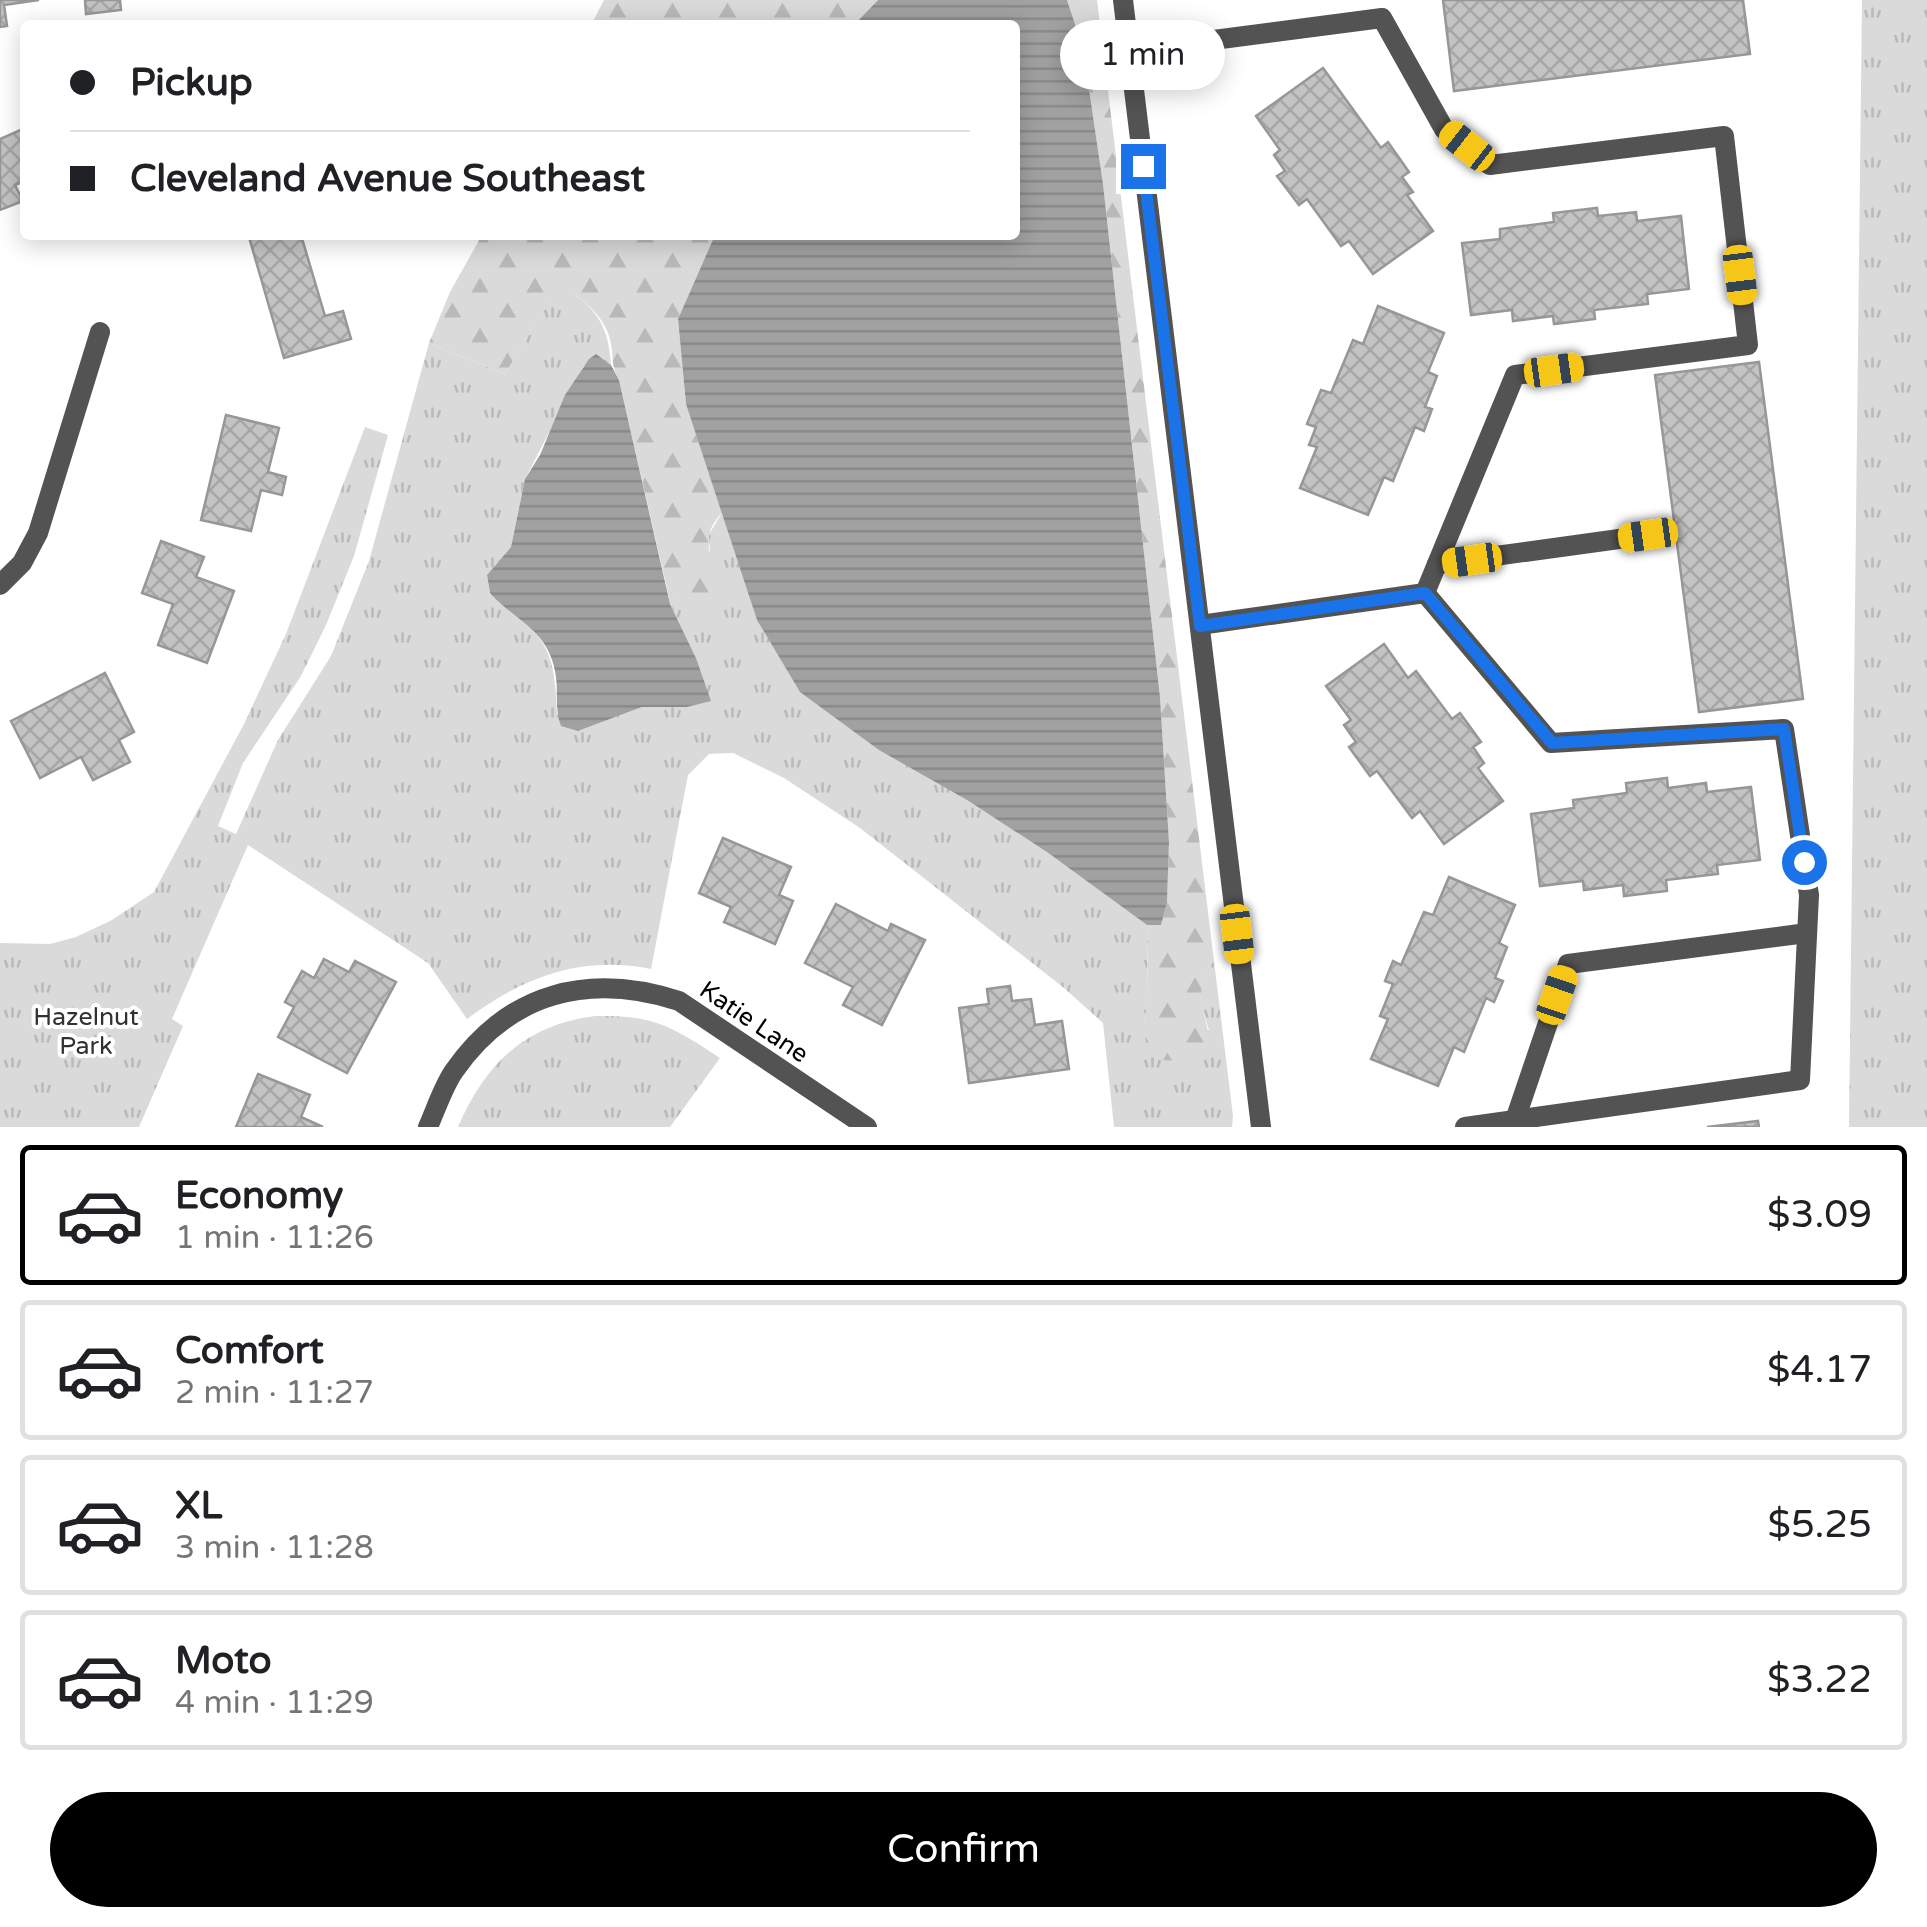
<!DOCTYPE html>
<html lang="en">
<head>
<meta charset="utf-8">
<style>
  :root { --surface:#fff; --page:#f6f6f6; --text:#202124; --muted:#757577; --line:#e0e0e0; --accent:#000 }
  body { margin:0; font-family:"Varela Round",sans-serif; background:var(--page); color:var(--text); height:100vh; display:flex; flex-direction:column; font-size:38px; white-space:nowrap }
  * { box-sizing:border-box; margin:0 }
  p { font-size:32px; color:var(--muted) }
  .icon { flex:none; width:55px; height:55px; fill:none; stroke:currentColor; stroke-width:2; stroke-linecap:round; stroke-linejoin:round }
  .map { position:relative; height:1127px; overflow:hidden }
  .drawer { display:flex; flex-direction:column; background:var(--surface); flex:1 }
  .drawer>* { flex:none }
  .top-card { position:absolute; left:20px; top:20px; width:1000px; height:220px; border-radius:10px; box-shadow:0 5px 25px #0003; display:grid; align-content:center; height:220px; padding:0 50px; background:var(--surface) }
  .end { position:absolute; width:45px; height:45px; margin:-22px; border:12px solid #1a73e8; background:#fff; box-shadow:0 0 0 5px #fff }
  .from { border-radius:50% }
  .bubble { position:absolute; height:70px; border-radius:35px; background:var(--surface); box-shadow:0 5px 25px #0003; font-size:32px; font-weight:600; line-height:70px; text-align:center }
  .car { position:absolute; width:30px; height:60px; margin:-30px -15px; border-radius:12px; box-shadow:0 0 8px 2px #0007; background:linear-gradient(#f5c518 24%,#345 0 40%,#f5c518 0 76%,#345 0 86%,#f5c518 0) }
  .top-card b { display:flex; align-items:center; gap:35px; height:95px; font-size:38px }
  .top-card b+b { border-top:2px solid var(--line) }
  .top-card i { width:25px; height:25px; background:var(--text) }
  ul { padding:18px 0 0; list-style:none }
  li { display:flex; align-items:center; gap:30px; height:140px; margin:0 20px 15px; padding:0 30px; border:5px solid var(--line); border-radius:10px }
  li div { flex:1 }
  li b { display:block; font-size:38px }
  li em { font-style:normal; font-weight:600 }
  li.active { border-color:var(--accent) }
  li>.icon { width:90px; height:90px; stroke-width:1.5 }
  .cta { display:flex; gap:20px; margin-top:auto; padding:20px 50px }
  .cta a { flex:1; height:115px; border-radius:60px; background:var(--accent); color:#fff; font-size:40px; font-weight:600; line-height:115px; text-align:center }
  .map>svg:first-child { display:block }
</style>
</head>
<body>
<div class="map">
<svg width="1927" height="1127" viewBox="0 0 1927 1127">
  <defs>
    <pattern id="grass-tufts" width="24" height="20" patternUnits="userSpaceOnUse" patternTransform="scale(2.5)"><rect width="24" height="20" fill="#dadada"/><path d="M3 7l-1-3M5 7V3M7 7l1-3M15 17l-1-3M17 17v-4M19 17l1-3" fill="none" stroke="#b9b9b9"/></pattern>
    <pattern id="forest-firs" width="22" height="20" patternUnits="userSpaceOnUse" patternTransform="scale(2.5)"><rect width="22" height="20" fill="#dadada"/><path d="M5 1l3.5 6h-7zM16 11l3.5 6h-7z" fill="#b9b9b9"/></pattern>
    <pattern id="water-rules" width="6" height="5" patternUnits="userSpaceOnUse" patternTransform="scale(2.5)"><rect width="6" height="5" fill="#a1a1a1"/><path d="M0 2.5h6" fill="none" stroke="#898989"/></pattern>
    <pattern id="building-cross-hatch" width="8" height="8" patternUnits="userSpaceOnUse" patternTransform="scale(2.5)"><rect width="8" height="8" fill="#c3c3c3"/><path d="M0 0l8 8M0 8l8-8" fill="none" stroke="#a6a6a6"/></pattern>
  </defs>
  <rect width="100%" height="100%" fill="#fff"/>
  <!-- grass -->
  <g fill="url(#grass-tufts)">
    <polygon points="1862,0 1927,0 1927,1127 1849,1127"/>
    <path d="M 559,284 C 594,305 609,324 611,365 L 596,355 L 583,367 L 525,479 L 511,547 L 487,575 L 490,593 C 543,636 555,643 557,714 L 578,731 L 642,707 L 687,707 L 696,658 L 670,604 L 666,584 L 689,606 L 710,550 L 708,536 L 723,511 L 757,620 L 967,800 L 1048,852 L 1147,925 L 1148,1003 L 1144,1022 L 1209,1030 C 1201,1006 1194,980 1214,961 L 1233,1116 L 1232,1127 L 1114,1127 L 1103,1023 L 1064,988 L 860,828 L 784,778 L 733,753 L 709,754 L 688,775 L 651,969 C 581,955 523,977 467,1019 L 428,963 L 248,845 L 172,1019 L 183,1026 L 139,1127 L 0,1127 L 0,943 L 50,944 L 76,937 L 112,920 L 154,892 L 244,724 L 286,634 L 365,427 L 388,435 L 354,556 L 326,625 L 301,676 L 243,763 L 218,826 L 236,834 L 278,740 L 331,656 L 369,561 L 429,343 L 505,374 Z"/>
    <path d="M 595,1016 C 654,1015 671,1026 720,1058 L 670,1127 L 458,1127 C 485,1064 525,1025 595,1016 Z"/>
  </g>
  <!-- forest -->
  <g fill="url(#forest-firs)">
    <polygon points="604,0 878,0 854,25 591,25"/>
    <path d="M 1067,0 L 1097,0 L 1214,961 C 1190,985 1207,1017 1211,1047 C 1196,1061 1180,1061 1159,1060 L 1146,1043 L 1144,1022 L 1148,1002 L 1147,925 L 1161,925 L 1167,903 L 1169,842 L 1160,697 L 1103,184 L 1083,48 Z"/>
    <path d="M 482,235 L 715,235 L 678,319 L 686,404 L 723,511 C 718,518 712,524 710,532 C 704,556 722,590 702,611 L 688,606 L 666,584 L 619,380 C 610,363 614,356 610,339 C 604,315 579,295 559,285 L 505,374 L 429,343 L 450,292 Z"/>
  </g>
  <!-- water -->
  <g fill="url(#water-rules)">
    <polygon points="878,0 1067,0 1083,48 1103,184 1160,697 1169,842 1167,903 1161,925 1147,925 1047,852 967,800 879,750 800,692 757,620 686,404 678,319 715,235 1015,235 1015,25 854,25"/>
    <path d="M 596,354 L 611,365 L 619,380 L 670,604 L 696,658 L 711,701 L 687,707 L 642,707 L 578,731 L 561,726 C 554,708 559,690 555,671 C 547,629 515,621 490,593 L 487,575 L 511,547 L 525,479 L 540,455 L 565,395 L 589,359 Z"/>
  </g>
  <!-- building -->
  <g fill="url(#building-cross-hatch)" stroke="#979797" stroke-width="2.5">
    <polygon points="0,0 39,0 4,5 7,26 0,27"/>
    <polygon points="85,0 120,0 121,10 86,14"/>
    <polygon points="1443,0 1743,0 1750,54 1454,91"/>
    <polygon points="1323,68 1381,148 1388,142 1409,172 1402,177 1413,192 1407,195 1433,231 1373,274 1349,241 1341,246 1307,199 1299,205 1277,176 1285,171 1274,155 1280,150 1256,116"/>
    <polygon points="25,128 25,181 15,185 23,201 0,210 0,139"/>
    <polygon points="1597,208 1598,216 1636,212 1637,221 1681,216 1689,289 1647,294 1648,304 1594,310 1595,319 1554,324 1553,316 1513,321 1512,310 1471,315 1462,243 1500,239 1500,229 1554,222 1553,213"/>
    <polygon points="255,235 301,235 325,316 343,311 351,339 284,358 249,237"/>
    <polygon points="1378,306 1444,333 1428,372 1437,376 1425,407 1432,409 1424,431 1415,427 1393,481 1384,477 1368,515 1300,488 1317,447 1309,445 1316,427 1307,424 1321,390 1331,393 1353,340 1363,344"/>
    <polygon points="1759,362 1803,699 1699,712 1655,375"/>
    <polygon points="226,415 279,428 268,472 286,477 282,495 261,490 251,531 201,520"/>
    <polygon points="161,541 204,557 196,577 234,591 207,663 158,645 173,604 142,593"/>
    <polygon points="1384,644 1408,678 1416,671 1452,719 1460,713 1481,742 1473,747 1484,763 1478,768 1503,801 1444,844 1420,811 1412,818 1377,771 1370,776 1349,747 1356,742 1344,725 1351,720 1326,686"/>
    <polygon points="105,673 134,732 119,740 130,762 93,780 81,757 40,778 11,721"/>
    <polygon points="1667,778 1668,788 1706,783 1707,792 1751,787 1760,860 1717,865 1718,874 1666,880 1667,891 1624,896 1623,885 1584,890 1583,881 1540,886 1531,814 1574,808 1573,800 1627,793 1626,783"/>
    <polygon points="723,838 791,867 779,895 793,901 775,944 724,922 731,907 699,893"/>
    <polygon points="1449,877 1515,905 1499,943 1507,947 1495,978 1503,981 1494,1002 1486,998 1464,1052 1454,1047 1438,1086 1371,1059 1388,1019 1380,1016 1393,984 1385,981 1393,961 1401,965 1424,912 1433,915"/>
    <polygon points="836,904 888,931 891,924 925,940 882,1025 843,1005 853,987 805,963"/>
    <polygon points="324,959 349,972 355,961 396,982 347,1073 278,1037 294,1007 285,1002 302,971 314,978"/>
    <polygon points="1010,986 1012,1001 1031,999 1035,1025 1062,1021 1069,1069 969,1083 959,1008 989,1004 987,989"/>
    <polygon points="258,1074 310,1095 301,1117 323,1127 236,1127"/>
    <polygon points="1758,1121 1759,1127 1707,1127"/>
  </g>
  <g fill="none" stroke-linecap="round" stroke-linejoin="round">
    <!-- service -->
    <g stroke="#535353" stroke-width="20">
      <polyline points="1129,51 1382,18 1444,129 1490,165 1724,136 1748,345 1515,375 1425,593"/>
      <polyline points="1437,564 1648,535"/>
      <polyline points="1200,625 1425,593 1551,743 1784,729 1809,895 1800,1080 1465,1127"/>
      <polyline points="1515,1120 1568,964 1807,933"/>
    </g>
    <!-- minor -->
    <g stroke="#535353" stroke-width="20">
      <polyline points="0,585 22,563 38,533 100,332"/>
      <path d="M 428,1127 C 436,1109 443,1087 454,1071 C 509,992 589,972 679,1001 L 867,1127"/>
    </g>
    <!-- tertiary -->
    <polyline stroke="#535353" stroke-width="20" points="1123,0 1261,1127"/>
  </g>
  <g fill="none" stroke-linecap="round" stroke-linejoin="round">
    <!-- route -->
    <polyline stroke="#1a73e8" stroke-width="12" points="1143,166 1200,626 1425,593 1552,743 1784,729 1804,862"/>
  </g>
  <g text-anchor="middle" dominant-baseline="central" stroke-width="8" stroke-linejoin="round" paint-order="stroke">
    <!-- park labels -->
    <g font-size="25" fill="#313131" stroke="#fff">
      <text x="86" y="1017">Hazelnut<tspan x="86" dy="29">Park</tspan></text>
    </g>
    <!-- street labels -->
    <g font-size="25" fill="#000" stroke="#fff">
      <text transform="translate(754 1022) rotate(34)">Katie Lane</text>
    </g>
  </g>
</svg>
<i class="end from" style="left:1804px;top:862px"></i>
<i class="end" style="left:1143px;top:166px"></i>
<div class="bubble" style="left:1060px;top:20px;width:165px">1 min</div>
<i class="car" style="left:1467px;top:146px;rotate:308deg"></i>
<i class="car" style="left:1740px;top:275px;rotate:173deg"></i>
<i class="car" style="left:1554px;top:370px;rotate:82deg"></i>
<i class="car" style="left:1648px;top:535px;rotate:262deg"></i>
<i class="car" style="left:1472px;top:560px;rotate:262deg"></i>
<i class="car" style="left:1237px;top:934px;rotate:173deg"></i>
<i class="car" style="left:1557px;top:995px;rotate:19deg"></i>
<div class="top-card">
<b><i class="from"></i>Pickup</b>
<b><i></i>Cleveland Avenue Southeast</b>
</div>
</div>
<section class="drawer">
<ul>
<li class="active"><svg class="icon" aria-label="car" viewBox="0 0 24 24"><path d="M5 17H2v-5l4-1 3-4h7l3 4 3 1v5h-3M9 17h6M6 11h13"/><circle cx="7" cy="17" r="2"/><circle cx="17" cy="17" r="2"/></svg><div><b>Economy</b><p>1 min · 11:26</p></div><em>$3.09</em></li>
<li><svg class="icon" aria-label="car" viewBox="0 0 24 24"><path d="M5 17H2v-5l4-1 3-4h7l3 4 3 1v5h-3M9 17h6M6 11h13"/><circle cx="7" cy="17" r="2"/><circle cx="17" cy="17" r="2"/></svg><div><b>Comfort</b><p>2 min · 11:27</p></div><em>$4.17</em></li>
<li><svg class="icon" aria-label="car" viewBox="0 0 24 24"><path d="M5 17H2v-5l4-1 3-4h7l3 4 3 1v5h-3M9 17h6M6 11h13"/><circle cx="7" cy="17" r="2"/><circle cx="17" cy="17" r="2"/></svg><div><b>XL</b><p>3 min · 11:28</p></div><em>$5.25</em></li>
<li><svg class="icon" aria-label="car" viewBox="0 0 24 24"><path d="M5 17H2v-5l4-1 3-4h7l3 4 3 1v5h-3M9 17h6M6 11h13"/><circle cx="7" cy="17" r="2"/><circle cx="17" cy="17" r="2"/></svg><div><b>Moto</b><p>4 min · 11:29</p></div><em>$3.22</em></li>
</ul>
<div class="cta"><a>Confirm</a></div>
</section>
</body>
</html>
